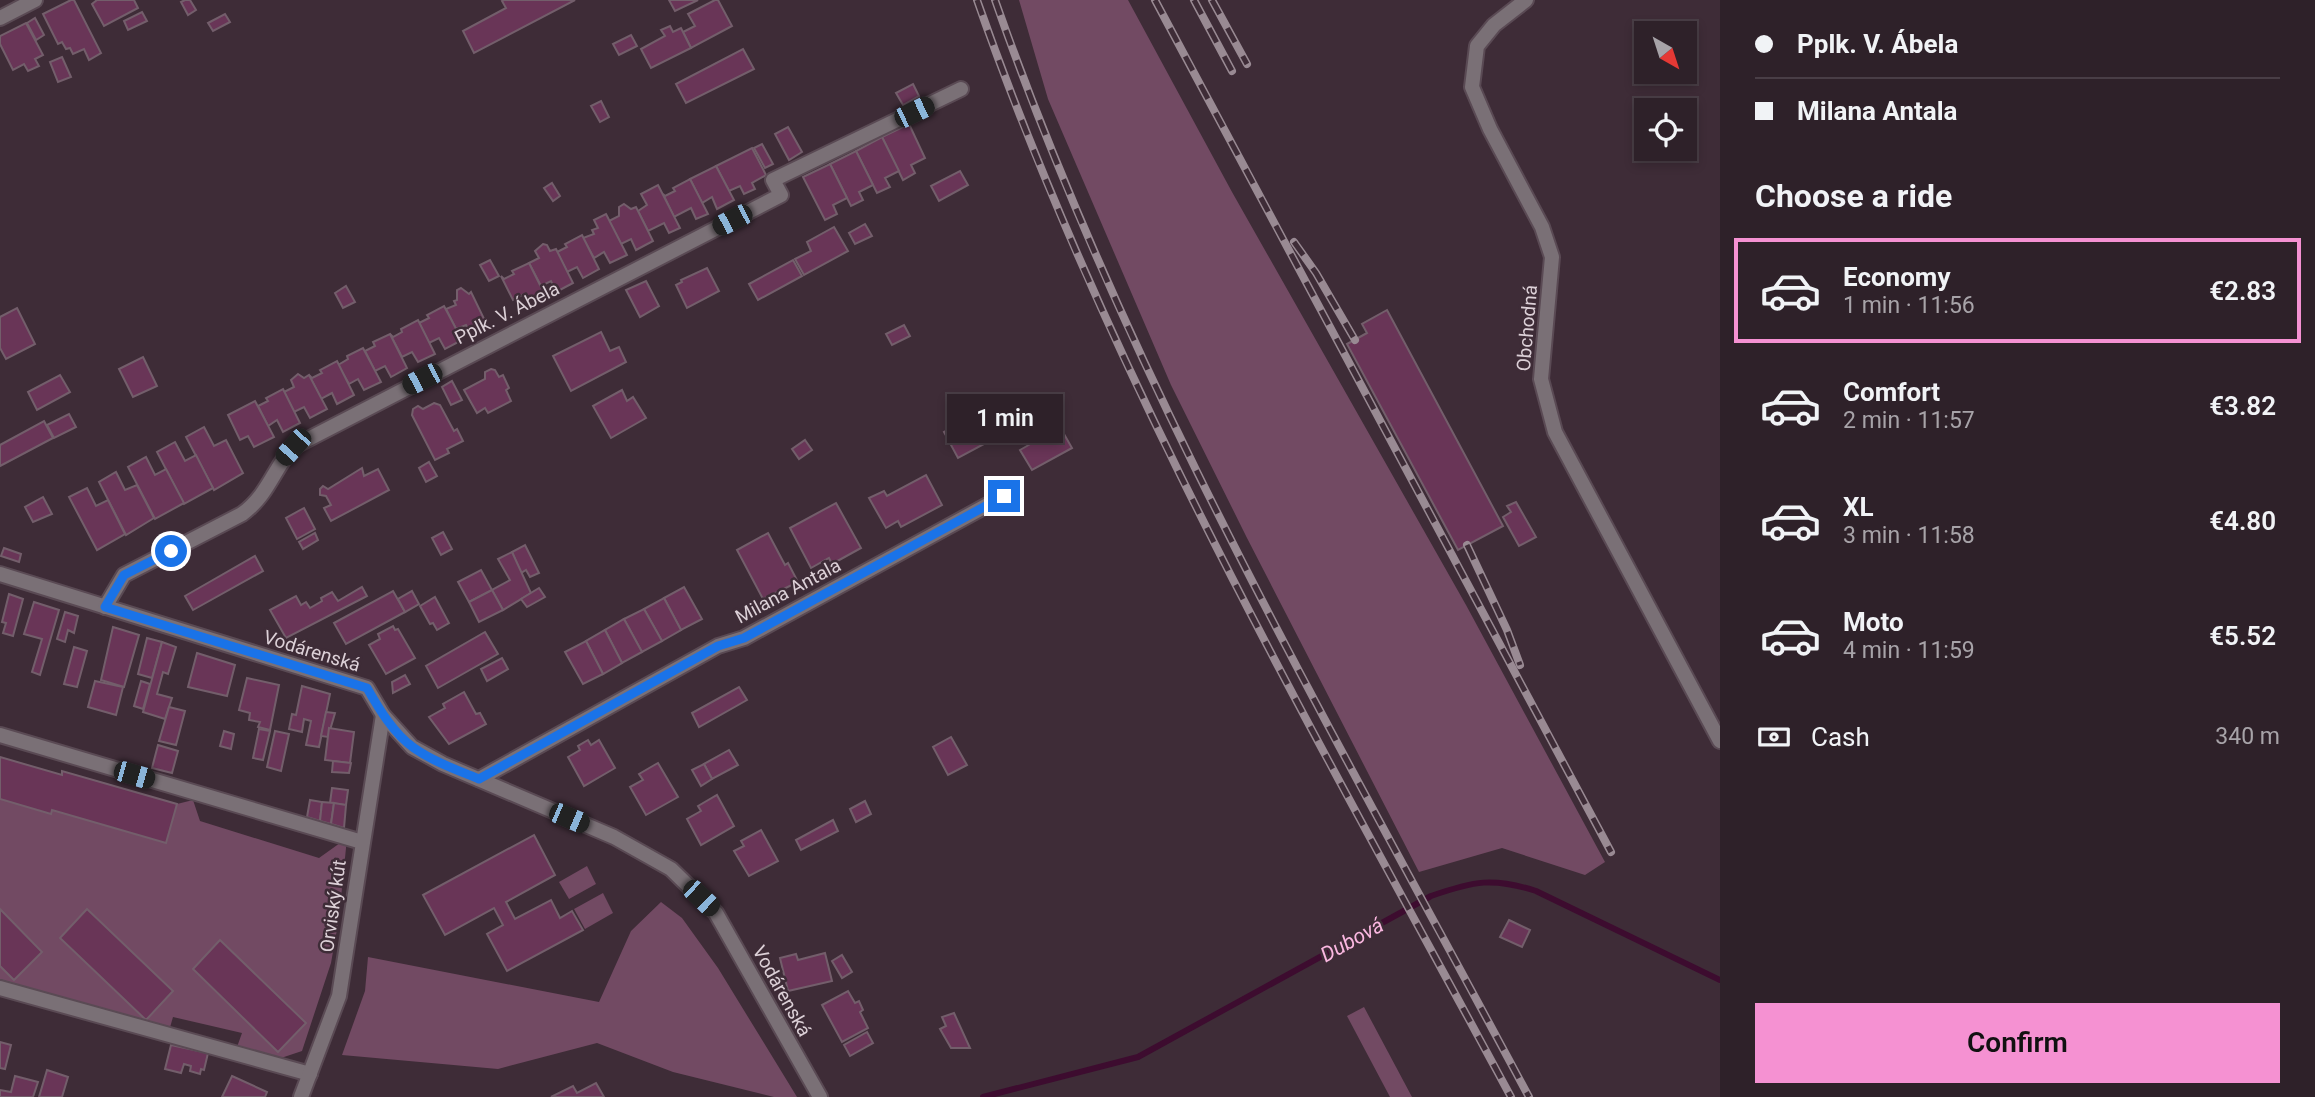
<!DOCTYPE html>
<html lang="en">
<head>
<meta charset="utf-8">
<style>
  :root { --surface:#2e2129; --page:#3a2e35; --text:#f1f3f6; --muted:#a7a3a8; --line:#493e46; --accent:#f591d2 }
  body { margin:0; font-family:Roboto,sans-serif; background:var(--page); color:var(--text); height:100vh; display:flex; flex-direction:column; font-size:26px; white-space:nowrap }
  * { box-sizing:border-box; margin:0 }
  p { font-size:23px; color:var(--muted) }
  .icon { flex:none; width:38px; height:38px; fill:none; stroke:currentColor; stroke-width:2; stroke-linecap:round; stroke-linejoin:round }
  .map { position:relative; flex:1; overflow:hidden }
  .sheet { display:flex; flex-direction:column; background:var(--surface); width:595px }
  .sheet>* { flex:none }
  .banner { display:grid; align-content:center; height:154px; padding:0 35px; background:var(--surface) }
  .needle { width:46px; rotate:141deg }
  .controls { position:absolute; left:1634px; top:21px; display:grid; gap:14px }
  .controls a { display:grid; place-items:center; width:63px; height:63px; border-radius:0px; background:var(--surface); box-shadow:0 4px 10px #0003,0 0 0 2px var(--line); font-size:35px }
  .end { position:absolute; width:32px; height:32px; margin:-16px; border:9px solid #1a73e8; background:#fff; box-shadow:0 0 0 4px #fff }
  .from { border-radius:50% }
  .bubble { position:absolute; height:49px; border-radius:0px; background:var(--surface); box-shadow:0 4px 10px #0003,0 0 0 2px var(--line); font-size:23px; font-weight:600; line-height:49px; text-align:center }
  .car { position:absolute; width:21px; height:42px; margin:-21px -10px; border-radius:9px; box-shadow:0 0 5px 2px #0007; background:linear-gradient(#222 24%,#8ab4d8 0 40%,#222 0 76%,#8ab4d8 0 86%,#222 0) }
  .banner b { display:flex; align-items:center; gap:24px; height:66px; font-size:26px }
  .banner b+b { border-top:2px solid var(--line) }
  .banner i { width:18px; height:18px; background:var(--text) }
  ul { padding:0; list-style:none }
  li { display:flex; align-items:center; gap:21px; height:105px; margin:0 14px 10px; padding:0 21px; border:4px solid transparent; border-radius:0px }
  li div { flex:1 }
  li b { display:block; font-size:26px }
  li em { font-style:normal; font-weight:600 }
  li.active { border-color:var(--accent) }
  li>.icon { width:63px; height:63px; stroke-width:1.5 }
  h2 { padding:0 35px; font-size:32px; line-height:84px }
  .pay { display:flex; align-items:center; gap:18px; height:77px; padding:0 35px; font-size:26px }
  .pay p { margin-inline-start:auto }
  .primary-button { display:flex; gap:14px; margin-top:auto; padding:14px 35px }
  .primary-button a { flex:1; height:80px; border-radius:0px; background:var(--accent); color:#111; font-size:28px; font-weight:600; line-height:80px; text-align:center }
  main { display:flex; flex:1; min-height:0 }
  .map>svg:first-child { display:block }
</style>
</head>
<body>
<main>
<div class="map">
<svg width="1720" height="1097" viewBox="0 0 1720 1097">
  <rect width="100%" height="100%" fill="#3e2c37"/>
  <!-- green -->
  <g fill="#724a63">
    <polygon points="1019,0 1128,0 1232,192 1466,605 1605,862 1585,875 1502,848 1419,872 1247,538 1171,385 1048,99"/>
    <polygon points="0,799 51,814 52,810 165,843 177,804 193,800 200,821 319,858 347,838 339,918 331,963 302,1051 281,1058 237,1047 242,1033 173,1017 169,1031 135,1025 0,979"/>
    <polygon points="587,866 596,884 569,899 559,882"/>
    <polygon points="603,893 613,913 585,929 574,909"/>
    <polygon points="661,902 682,918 718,968 797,1097 774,1097 673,1072 597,1043 498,1069 342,1055 365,991 368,957 599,1002 631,931"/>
    <polygon points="1364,1007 1412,1097 1390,1097 1347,1016"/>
  </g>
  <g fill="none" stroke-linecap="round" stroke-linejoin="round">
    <!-- stream -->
    <path stroke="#3d0c2f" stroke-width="6" d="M 983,1097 L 1138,1057 L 1431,896 C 1474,881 1493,877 1536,891 L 1720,980"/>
  </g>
  <!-- building -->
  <g fill="#693557" stroke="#735e6b" stroke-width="2">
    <polygon points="71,0 74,0 101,53 89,60 84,49 73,54 70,48 66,49 62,42 58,44 43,14"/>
    <polygon points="97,0 134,0 138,8 104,26 92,4"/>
    <polygon points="185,0 190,0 196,10 188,15 181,2"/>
    <polygon points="504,0 575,0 474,53 463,31 506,8 502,1"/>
    <polygon points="669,0 698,0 675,11"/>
    <polygon points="715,0 718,0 732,26 691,48 683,32 695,26 688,14"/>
    <polygon points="142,12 147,21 128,30 124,21"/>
    <polygon points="225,14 230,22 213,31 208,23"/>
    <polygon points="35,18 44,35 36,40 27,23"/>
    <polygon points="26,23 43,55 35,59 39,66 28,71 24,64 13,70 0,44 0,36"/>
    <polygon points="670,26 673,32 681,28 691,48 651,68 641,49 665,36 661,30"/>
    <polygon points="631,35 637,46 619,55 613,44"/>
    <polygon points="743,49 754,69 686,103 676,84"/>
    <polygon points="62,57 71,77 58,82 50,62"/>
    <polygon points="913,84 919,96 903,105 896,93"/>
    <polygon points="601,101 609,117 600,122 591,106"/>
    <polygon points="909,124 925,158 911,165 915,173 903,180 882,137"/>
    <polygon points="788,127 802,152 789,160 775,134"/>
    <polygon points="882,137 899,171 885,178 890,187 877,193 856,151"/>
    <polygon points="762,144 773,164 765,168 754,148"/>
    <polygon points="752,148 766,175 752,183 755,189 744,194 740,186 729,191 716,166"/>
    <polygon points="856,151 873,185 859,192 863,200 851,206 830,164"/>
    <polygon points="830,164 847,198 833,205 837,214 825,220 803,177"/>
    <polygon points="716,166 734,200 717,209 712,197 702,203 690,179"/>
    <polygon points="960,171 968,185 939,201 931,186"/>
    <polygon points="690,179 708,214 696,219 691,208 674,217 663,194 665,196 675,191 673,188"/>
    <polygon points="552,183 560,196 553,201 544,188"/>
    <polygon points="658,185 680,228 669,233 664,223 648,231 638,211 647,205 641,194"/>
    <polygon points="624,204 631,209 636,207 653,241 636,250 631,239 621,244 609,221 619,216 619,207"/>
    <polygon points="606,214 627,255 610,263 604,252 594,258 583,238 594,234 592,230 598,228 594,220"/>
    <polygon points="865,224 872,236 855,244 849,233"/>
    <polygon points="834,227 848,251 804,275 795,259 811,251 807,242"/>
    <polygon points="582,235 599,269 583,278 577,267 567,272 557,252 567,247 565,244"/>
    <polygon points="543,244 547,245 550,251 556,249 573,283 556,292 551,281 541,286 529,263 539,258 535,251"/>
    <polygon points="490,260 499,276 489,281 480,265"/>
    <polygon points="793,260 802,276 758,300 749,284"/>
    <polygon points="529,263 546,297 530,305 524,294 513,300 501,276 504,279 514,274 512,271"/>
    <polygon points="707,268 719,291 687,308 676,285 682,282 681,280"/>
    <polygon points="646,281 659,306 640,317 626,290"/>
    <polygon points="346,286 355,302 343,308 335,293"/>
    <polygon points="461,288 469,294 471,292 488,327 471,336 466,325 456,329 446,309 456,305 454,301 457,300 457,290"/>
    <polygon points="444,306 462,340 445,349 439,338 429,343 419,323 429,318 427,315"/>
    <polygon points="17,308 35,344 6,359 0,348 0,317"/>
    <polygon points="1387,310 1503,526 1458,550 1347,344 1367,333 1362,324"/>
    <polygon points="418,320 435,354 418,362 412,352 402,357 390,334 393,337 402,332 401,329"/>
    <polygon points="904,325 910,336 892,345 886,334"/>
    <polygon points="601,332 610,351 619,347 626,362 571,391 553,356"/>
    <polygon points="390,334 407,368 391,377 385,366 375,371 365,351 375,346 373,342"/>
    <polygon points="363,348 381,382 364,390 358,379 349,384 338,365 348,359 347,356"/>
    <polygon points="143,357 157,386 133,397 119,369"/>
    <polygon points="337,361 354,395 337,404 332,393 321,399 309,375 312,378 322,373 320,370"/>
    <polygon points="491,369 495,370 499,377 503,375 509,388 506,390 511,401 488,413 485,408 477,413 464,390 485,379 485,372"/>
    <polygon points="298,374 304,378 309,375 327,409 310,418 304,407 294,412 284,392 294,387 291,380"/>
    <polygon points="60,375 70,392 37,410 28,392"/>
    <polygon points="452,381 462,400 451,405 442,387"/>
    <polygon points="283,389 300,423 283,432 277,420 268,426 258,406 268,401 266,398"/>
    <polygon points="622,390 627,401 633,397 646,418 611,438 593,406"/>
    <polygon points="255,401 274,437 254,447 248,436 240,440 228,415"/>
    <polygon points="978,402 997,437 958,458 944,432 954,427 949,418"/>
    <polygon points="434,403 440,405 454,431 457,429 463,441 447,449 449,453 435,460 412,415 413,409 418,406 423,409"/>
    <polygon points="69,414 76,427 54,438 47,425"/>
    <polygon points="44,421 53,438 0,466 0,445"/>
    <polygon points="204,427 214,446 226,440 243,473 214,490 186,437"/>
    <polygon points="1060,427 1072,448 1032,470 1020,450"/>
    <polygon points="805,440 812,450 799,459 792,449"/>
    <polygon points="175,442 185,461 196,455 213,488 184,504 157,452"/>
    <polygon points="146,457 155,475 166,469 184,503 155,519 128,467"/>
    <polygon points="429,462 437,476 426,482 419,468"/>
    <polygon points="362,468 364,476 378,469 389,490 331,521 324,508 331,505 326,496 320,495 320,489 323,486 328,489"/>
    <polygon points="116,472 125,490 137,485 154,518 126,535 99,482"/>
    <polygon points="926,475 942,505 901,527 898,521 886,528 869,498 884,491 887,496"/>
    <polygon points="87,488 96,506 108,500 125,534 97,550 69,497"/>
    <polygon points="43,497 52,514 33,522 25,507"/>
    <polygon points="1516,502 1536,537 1519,546 1503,517 1511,512 1507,506"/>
    <polygon points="836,503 861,548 832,564 829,558 811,568 790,528"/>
    <polygon points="304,508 315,529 297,539 286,518"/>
    <polygon points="443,532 452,549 441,555 432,538"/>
    <polygon points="315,533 318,540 303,549 299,542"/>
    <polygon points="768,533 785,565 788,563 798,582 763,599 737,550"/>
    <polygon points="525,545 539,573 530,577 526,570 521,573 512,552"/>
    <polygon points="4,548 21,554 19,562 1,556"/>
    <polygon points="512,552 531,593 503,610 492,590 510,580 498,559"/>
    <polygon points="255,556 263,571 193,610 185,596"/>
    <polygon points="481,570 492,590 469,602 458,582"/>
    <polygon points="362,587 367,596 286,638 270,610 296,596 301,605 306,602 310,608 322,601 321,598 332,592 338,601"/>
    <polygon points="684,587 702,619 681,630 664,598"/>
    <polygon points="539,588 545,597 527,607 521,599"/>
    <polygon points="492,590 503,610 479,622 469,602"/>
    <polygon points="393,591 405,612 346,644 334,623"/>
    <polygon points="412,591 419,604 405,612 398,599"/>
    <polygon points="9,594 23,599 13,636 3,633 6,623 2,622"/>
    <polygon points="435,597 449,623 437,630 433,623 430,624 420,606"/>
    <polygon points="664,598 681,630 662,641 644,609"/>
    <polygon points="34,602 59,610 40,675 32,672 42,639 24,634"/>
    <polygon points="644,609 662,641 642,652 624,619"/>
    <polygon points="65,612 78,616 74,633 68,630 65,642 57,639"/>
    <polygon points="624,619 642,652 622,663 605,630"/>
    <polygon points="393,626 395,630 398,629 415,658 386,674 369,645 380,639 378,634"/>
    <polygon points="113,627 139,635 124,687 101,680"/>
    <polygon points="605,630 622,663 603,674 586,641"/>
    <polygon points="485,632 498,654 438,688 426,666"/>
    <polygon points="147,638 162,642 152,678 138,674"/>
    <polygon points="586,641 603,674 583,684 565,652"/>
    <polygon points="162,642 176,647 168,674 163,672 157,694 172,698 165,719 143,712"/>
    <polygon points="74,647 87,651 77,687 64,684"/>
    <polygon points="197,653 235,665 227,696 188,687"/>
    <polygon points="502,658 508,669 487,681 481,669"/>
    <polygon points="405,675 410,684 393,693 392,682"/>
    <polygon points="247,678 279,685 270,730 258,727 260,722 249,720 250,713 239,710"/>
    <polygon points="95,681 123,687 116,715 88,707"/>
    <polygon points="141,681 150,684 143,709 134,706"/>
    <polygon points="302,686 330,694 319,747 306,745 311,721 304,719 302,732 289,729 292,714 296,715"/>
    <polygon points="739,687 747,700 699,727 692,713"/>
    <polygon points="464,692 476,714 480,713 486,724 449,744 429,717 445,708 443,704"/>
    <polygon points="169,707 185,711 176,745 159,741"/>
    <polygon points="326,712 335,713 328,737 321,736"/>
    <polygon points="329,728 354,732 350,763 325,760"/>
    <polygon points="259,729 270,731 263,760 253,758"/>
    <polygon points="224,731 234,734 231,749 220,746"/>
    <polygon points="275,731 289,734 281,771 267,767"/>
    <polygon points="951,737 967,765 948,775 933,747"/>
    <polygon points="588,740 591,745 599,740 615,768 584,786 568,757 580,750 578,746"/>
    <polygon points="158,745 178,751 172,773 152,768"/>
    <polygon points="729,750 738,765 712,779 704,764"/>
    <polygon points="0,757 62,775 62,771 177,804 166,843 52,810 51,814 0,799"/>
    <polygon points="333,761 351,763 349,773 332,772"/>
    <polygon points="658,763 678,797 646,815 630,787 643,780 639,774"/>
    <polygon points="704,764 712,779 701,786 692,770"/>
    <polygon points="332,788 348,790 346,805 330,803"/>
    <polygon points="717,795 734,826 701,845 687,819 701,811 698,806"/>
    <polygon points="310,800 322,802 320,821 307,817"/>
    <polygon points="865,801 871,814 856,822 850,809"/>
    <polygon points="322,802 334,803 331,824 320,821"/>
    <polygon points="334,803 346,805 344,828 331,824"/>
    <polygon points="833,820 838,831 801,850 796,840"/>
    <polygon points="761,830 778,861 749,876 734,851 744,846 741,841"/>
    <polygon points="534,835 555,875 506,902 515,919 551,900 560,918 572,911 583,930 507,971 487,934 503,925 494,908 445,935 423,895"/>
    <polygon points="0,909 42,952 14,980 0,966"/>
    <polygon points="87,909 173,991 146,1020 60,938"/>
    <polygon points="1509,920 1530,930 1522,947 1500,937"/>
    <polygon points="220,940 306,1023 278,1052 193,969"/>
    <polygon points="825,953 832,981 788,991 780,958 796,954 798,960"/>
    <polygon points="842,955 852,972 842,978 832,961"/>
    <polygon points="848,991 855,1003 859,1001 863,1010 860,1012 868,1028 842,1042 822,1005"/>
    <polygon points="954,1013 970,1048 951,1048 940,1029 946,1026 942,1017"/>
    <polygon points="867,1032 873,1043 850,1056 844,1045"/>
    <polygon points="0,1042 11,1045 5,1069 0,1068"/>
    <polygon points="171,1045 208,1053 204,1070 201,1069 200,1074 190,1071 191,1066 184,1064 181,1073 165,1069"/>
    <polygon points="47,1070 68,1077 62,1097 39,1097"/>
    <polygon points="15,1076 38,1082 33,1097 0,1097 0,1090 11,1092"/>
    <polygon points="232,1076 267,1092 265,1097 222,1097"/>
    <polygon points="596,1083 604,1097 551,1097 573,1086 577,1093"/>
  </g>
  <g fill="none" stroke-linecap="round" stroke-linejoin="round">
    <!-- street casing -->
    <g stroke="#5a4a54" stroke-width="18">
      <g id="street">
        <polyline points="1526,0 1494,25 1477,46 1472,87 1490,129 1542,227 1552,257 1541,379 1555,432 1720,741"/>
        <polyline points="0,18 35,0"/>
        <polyline points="0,574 367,688 383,715 412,747 443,764 614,837 671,869 716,913 820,1097"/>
        <path d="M 105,607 L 124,575 L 242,514 C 268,495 273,470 293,447 L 781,195 L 773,180 L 961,89"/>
        <polyline points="0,735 362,842"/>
        <polyline points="479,779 718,646 744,638 1004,496"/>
        <polyline points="0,988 310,1074"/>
        <polyline points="301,1097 339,996 383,715"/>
      </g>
    </g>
    <!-- street -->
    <use href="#street" stroke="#7a7076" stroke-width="14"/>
    <!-- rail casing -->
    <g stroke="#998a93" stroke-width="8">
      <g id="rail">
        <path d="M 977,0 C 1112,385 1318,739 1511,1097"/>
        <path d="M 995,0 C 1130,385 1337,739 1529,1097"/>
        <polyline points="1155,0 1611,852"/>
        <polyline points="1194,0 1232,71"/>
        <polyline points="1212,0 1247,64"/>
        <polyline points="1294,242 1316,273 1355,340"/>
        <polyline points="1467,545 1507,630 1520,665"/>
      </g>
    </g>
    <!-- rail -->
    <use href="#rail" stroke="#3e2c37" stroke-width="5" stroke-dasharray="16" stroke-linecap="butt"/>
  </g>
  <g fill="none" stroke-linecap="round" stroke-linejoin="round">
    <!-- route -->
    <path stroke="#1a73e8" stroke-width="9" d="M 171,551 L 124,575 L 105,607 L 367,688 C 379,709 394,734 414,748 C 434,762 457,770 479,779 L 718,646 L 744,638 L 1004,496"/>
  </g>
  <g text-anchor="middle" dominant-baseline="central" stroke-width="5" stroke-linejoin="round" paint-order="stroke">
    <!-- street labels -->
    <g font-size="19" fill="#dcd0d7" stroke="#3e2c37">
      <text transform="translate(507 313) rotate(-27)">Pplk. V. Ábela</text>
      <text transform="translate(1527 328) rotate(-85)">Obchodná</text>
      <text transform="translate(788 591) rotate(-28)">Milana Antala</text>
      <text transform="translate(312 651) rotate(17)">Vodárenská</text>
      <text transform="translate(333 906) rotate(-82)">Orviský kút</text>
      <text transform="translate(782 991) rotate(61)">Vodárenská</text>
    </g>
    <!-- water labels -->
    <g font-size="21" font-style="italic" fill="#fab7e0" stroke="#3e2c37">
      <text transform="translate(1352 940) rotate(-29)">Dubová</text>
    </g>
  </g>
</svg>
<div class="controls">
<a><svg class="needle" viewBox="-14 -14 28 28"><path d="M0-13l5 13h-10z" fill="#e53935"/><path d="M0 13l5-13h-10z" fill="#a7a3a8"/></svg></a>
<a><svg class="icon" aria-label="locate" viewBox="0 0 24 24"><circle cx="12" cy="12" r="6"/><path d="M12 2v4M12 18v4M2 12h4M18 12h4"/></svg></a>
</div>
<i class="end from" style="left:171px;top:551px"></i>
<i class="end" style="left:1004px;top:496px"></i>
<div class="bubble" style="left:947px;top:394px;width:116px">1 min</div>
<i class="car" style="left:914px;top:112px;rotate:64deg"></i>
<i class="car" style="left:732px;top:220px;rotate:243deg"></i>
<i class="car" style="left:422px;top:379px;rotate:243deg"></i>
<i class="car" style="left:293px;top:447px;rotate:222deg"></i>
<i class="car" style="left:134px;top:775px;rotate:106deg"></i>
<i class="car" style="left:569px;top:818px;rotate:113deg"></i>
<i class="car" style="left:701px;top:898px;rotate:134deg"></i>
</div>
<section class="sheet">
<div class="banner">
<b><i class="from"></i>Pplk. V. Ábela</b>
<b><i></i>Milana Antala</b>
</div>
<h2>Choose a ride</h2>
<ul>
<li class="active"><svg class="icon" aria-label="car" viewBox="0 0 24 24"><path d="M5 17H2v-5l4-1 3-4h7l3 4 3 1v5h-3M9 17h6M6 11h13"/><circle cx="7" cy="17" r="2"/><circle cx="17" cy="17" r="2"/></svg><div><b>Economy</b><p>1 min · 11:56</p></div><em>€2.83</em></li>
<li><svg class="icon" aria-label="car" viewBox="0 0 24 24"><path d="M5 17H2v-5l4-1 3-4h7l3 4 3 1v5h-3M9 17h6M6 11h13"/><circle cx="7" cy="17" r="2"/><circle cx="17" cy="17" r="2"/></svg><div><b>Comfort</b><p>2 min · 11:57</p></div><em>€3.82</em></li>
<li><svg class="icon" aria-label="car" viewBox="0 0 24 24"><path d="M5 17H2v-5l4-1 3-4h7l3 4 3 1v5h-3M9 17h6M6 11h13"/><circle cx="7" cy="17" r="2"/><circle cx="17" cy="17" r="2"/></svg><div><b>XL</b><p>3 min · 11:58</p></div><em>€4.80</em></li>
<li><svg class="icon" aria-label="car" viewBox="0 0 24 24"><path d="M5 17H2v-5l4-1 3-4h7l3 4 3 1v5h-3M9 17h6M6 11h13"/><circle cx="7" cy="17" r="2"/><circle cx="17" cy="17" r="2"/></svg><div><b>Moto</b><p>4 min · 11:59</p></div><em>€5.52</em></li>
</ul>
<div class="pay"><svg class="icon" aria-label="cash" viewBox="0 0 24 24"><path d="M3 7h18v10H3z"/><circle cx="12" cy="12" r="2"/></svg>Cash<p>340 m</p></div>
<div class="primary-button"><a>Confirm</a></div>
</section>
</main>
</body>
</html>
